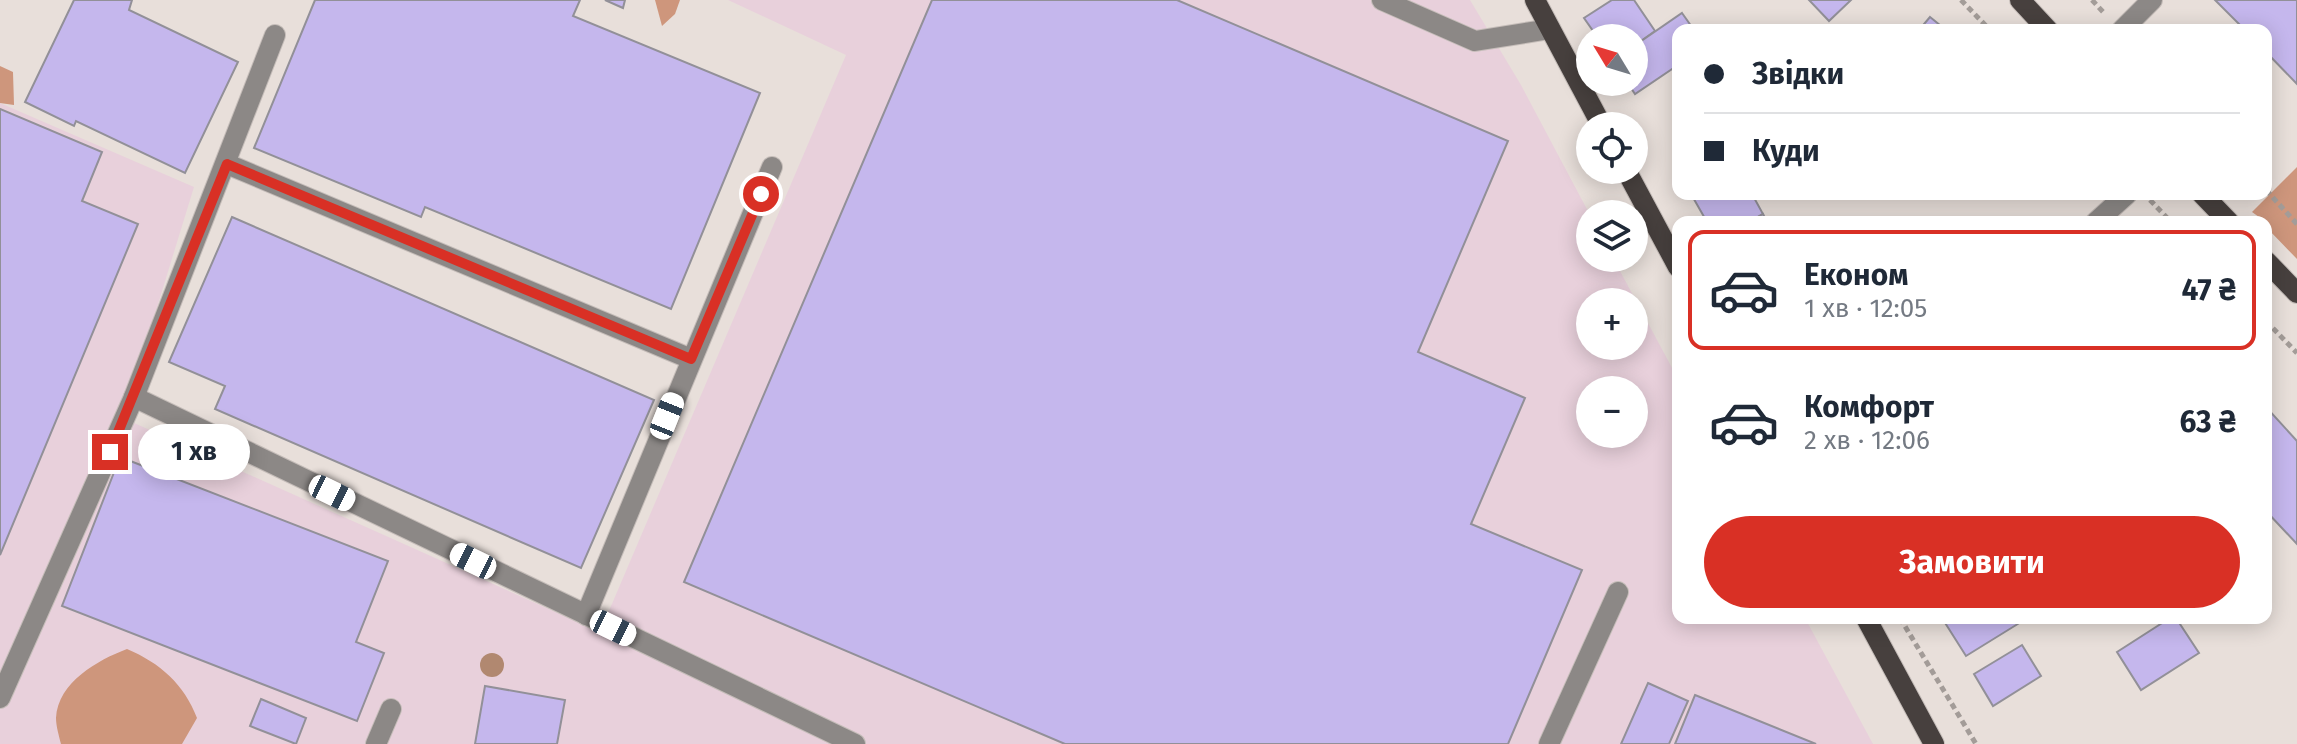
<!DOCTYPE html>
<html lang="uk">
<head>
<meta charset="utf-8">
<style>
  :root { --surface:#fff; --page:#f6f6f7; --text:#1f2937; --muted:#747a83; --line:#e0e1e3; --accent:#d93025 }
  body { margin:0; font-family:"Fira Sans",sans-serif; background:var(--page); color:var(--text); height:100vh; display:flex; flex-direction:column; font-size:30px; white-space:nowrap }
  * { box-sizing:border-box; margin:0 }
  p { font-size:26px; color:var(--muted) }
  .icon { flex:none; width:44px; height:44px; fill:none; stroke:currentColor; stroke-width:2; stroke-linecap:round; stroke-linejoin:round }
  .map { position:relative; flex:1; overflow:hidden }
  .panel { position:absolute; left:1672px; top:216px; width:600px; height:408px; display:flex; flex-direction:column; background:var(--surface); border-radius:16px; box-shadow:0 4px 20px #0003 }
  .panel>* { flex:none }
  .top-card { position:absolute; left:1672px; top:24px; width:600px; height:176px; border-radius:16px; box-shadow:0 4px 20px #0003; display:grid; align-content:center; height:176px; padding:0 32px; background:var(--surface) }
  .needle { width:52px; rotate:308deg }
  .buttons { position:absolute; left:1576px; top:24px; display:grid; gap:16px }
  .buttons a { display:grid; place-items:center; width:72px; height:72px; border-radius:50%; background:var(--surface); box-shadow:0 4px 20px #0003; font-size:40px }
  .end { position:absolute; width:36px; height:36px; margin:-18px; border:10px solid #d93025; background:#fff; box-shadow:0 0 0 4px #fff }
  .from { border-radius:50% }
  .bubble { position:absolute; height:56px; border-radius:28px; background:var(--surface); box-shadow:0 4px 20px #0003; font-size:26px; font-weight:700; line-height:56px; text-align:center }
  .car { position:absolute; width:24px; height:48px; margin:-24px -12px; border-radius:10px; box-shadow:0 0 6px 2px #0007; background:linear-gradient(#fff 24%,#345 0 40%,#fff 0 76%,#345 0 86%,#fff 0) }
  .top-card b { display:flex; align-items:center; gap:28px; height:76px; font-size:30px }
  .top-card b+b { border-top:2px solid var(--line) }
  .top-card i { width:20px; height:20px; background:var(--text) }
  ul { padding:14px 0 0; list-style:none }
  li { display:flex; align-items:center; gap:24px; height:120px; margin:0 16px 12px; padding:0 16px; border:4px solid transparent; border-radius:16px }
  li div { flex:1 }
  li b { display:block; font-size:30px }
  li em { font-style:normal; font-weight:700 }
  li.on { border-color:var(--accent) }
  li>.icon { width:72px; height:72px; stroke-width:1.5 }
  .button { display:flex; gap:16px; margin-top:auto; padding:16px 32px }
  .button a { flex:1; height:92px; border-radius:48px; background:var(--accent); color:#fff; font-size:32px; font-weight:700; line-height:92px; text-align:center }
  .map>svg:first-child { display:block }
</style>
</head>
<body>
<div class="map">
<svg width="2297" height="744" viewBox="0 0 2297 744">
  <rect width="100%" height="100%" fill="#e8dfda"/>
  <!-- industrial -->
  <path fill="#e8d0db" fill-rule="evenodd" d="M 728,0 L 1470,0 L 1521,85 L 1590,215 L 1590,258 L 1613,258 L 1678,379 L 1678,618 L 1805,618 L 1873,744 L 0,744 L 0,103 L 194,187 L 123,418 L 600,632 L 846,55 ZM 1590,302 L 1634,302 L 1634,346 L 1590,346 ZM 1590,390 L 1634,390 L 1634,434 L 1590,434 Z"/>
  <!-- forest -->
  <g fill="#ce967c">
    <polygon points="655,0 680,0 675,14 662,26"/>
    <polygon points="0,66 13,72 14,105 0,103"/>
    <polygon points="2297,167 2297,259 2266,227 2266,222 2252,212"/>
    <path d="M 127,649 C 160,663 184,684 197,718 L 182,744 L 61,744 C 59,736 56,726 56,718 C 58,682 98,660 127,649 Z"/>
  </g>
  <!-- building -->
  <g fill="#c5b7ed" stroke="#929098" stroke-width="2">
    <polygon points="74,0 132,0 129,10 238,62 185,173 76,121 74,126 25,102"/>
    <polygon points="315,0 580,0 573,16 760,93 671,309 425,207 421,217 254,148"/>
    <polygon points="605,0 625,0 623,8"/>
    <polygon points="932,0 1177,0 1508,141 1418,352 1525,398 1471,524 1582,570 1508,744 1065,744 684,582"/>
    <polygon points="1612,0 1634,0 1655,31 1634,46 1634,38 1598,38 1584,18"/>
    <polygon points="1809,0 1851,0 1829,21"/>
    <polygon points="2215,0 2297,0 2297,84 2266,52 2266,30 2245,30"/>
    <polygon points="1682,13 1694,30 1678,30 1678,65 1635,94 1627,82 1634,82 1634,46"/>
    <polygon points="1930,17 1946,30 1919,30"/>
    <polygon points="0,109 102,152 82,201 138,224 0,555"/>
    <polygon points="1691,194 1752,194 1763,214 1749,222 1707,222"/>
    <polygon points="1763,214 1767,222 1749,222"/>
    <polygon points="232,217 654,400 581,568 215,409 225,386 169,362"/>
    <polygon points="2266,407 2297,441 2297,544 2266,511"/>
    <polygon points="120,457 388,561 356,642 384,653 357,721 62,606"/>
    <polygon points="1942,618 2019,618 2021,622 1966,656"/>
    <polygon points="2170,618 2176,618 2199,653 2141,690 2117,652"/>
    <polygon points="2022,645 2041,676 1993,706 1974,674"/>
    <polygon points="1648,683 1688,701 1669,744 1621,744"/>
    <polygon points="485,686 565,700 557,744 475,744"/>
    <polygon points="1695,695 1816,744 1675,744"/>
    <polygon points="261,699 306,718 296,744 250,726"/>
  </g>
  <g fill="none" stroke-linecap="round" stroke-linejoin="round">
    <!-- minor casing -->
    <g stroke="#c5bdb9" stroke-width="22">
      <g id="minor">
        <polyline points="1382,0 1475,41 1550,29"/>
        <polyline points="2122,30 2152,0"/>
        <polyline points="227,164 691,359"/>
        <polyline points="2096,222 2127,194"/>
        <polyline points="134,397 275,35"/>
        <polyline points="586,615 772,167"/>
        <polyline points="0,698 134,397 855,744"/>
        <polyline points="376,744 391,709"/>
        <polyline points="1549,744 1618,592"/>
      </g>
    </g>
    <!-- major casing -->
    <g stroke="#c5bdb9" stroke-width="22">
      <g id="major">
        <polyline points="1535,0 1602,126"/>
        <polyline points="2020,0 2048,30"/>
        <polyline points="1626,170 1678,267"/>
        <polyline points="2202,194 2229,222"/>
        <polyline points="2266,261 2297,293"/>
        <polyline points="1866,618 1934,744"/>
      </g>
    </g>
    <!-- path -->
    <g stroke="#a39c98" stroke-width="5" stroke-dasharray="6 4" stroke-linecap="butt">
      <polyline points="1961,0 1990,30"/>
      <polyline points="2092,0 2105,14"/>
      <polyline points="2266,190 2297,224"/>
      <polyline points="2150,200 2171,222"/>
      <polyline points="2266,321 2297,353"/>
      <polyline points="1900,618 1976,744"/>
    </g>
    <!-- minor -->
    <use href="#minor" stroke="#8c8886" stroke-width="20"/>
    <!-- major -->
    <use href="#major" stroke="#47403e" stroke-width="20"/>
  </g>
  <!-- trees -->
  <circle fill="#b18870" cx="492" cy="665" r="12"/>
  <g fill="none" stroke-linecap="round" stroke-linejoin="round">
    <!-- route -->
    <polyline stroke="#d93025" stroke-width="10" points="110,452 227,164 691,359 761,194"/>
  </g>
</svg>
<div class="buttons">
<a><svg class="needle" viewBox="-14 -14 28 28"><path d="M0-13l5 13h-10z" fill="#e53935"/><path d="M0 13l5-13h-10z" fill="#747a83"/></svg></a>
<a><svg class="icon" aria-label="locate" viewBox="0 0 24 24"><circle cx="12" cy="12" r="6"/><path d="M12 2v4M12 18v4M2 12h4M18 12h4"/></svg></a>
<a><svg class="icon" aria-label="layers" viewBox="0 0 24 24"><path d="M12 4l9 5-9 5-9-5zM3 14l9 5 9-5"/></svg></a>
<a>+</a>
<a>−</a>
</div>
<i class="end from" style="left:761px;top:194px"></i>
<i class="end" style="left:110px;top:452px"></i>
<div class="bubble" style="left:138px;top:424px;width:112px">1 хв</div>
<i class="car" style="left:667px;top:416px;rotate:22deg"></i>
<i class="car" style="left:332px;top:493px;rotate:116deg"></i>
<i class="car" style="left:473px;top:561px;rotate:296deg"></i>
<i class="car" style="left:613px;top:628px;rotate:116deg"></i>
<div class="top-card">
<b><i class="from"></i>Звідки</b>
<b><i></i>Куди</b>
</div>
<section class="panel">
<ul>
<li class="on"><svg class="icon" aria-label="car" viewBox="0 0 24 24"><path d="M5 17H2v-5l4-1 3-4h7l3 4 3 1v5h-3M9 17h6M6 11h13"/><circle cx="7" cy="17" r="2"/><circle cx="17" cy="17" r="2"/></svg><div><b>Економ</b><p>1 хв · 12:05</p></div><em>47 ₴</em></li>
<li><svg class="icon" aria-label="car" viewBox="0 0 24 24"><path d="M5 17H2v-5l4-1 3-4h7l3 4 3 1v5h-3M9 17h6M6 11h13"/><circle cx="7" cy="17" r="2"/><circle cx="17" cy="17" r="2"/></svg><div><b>Комфорт</b><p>2 хв · 12:06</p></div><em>63 ₴</em></li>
</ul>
<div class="button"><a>Замовити</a></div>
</section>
</div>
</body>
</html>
